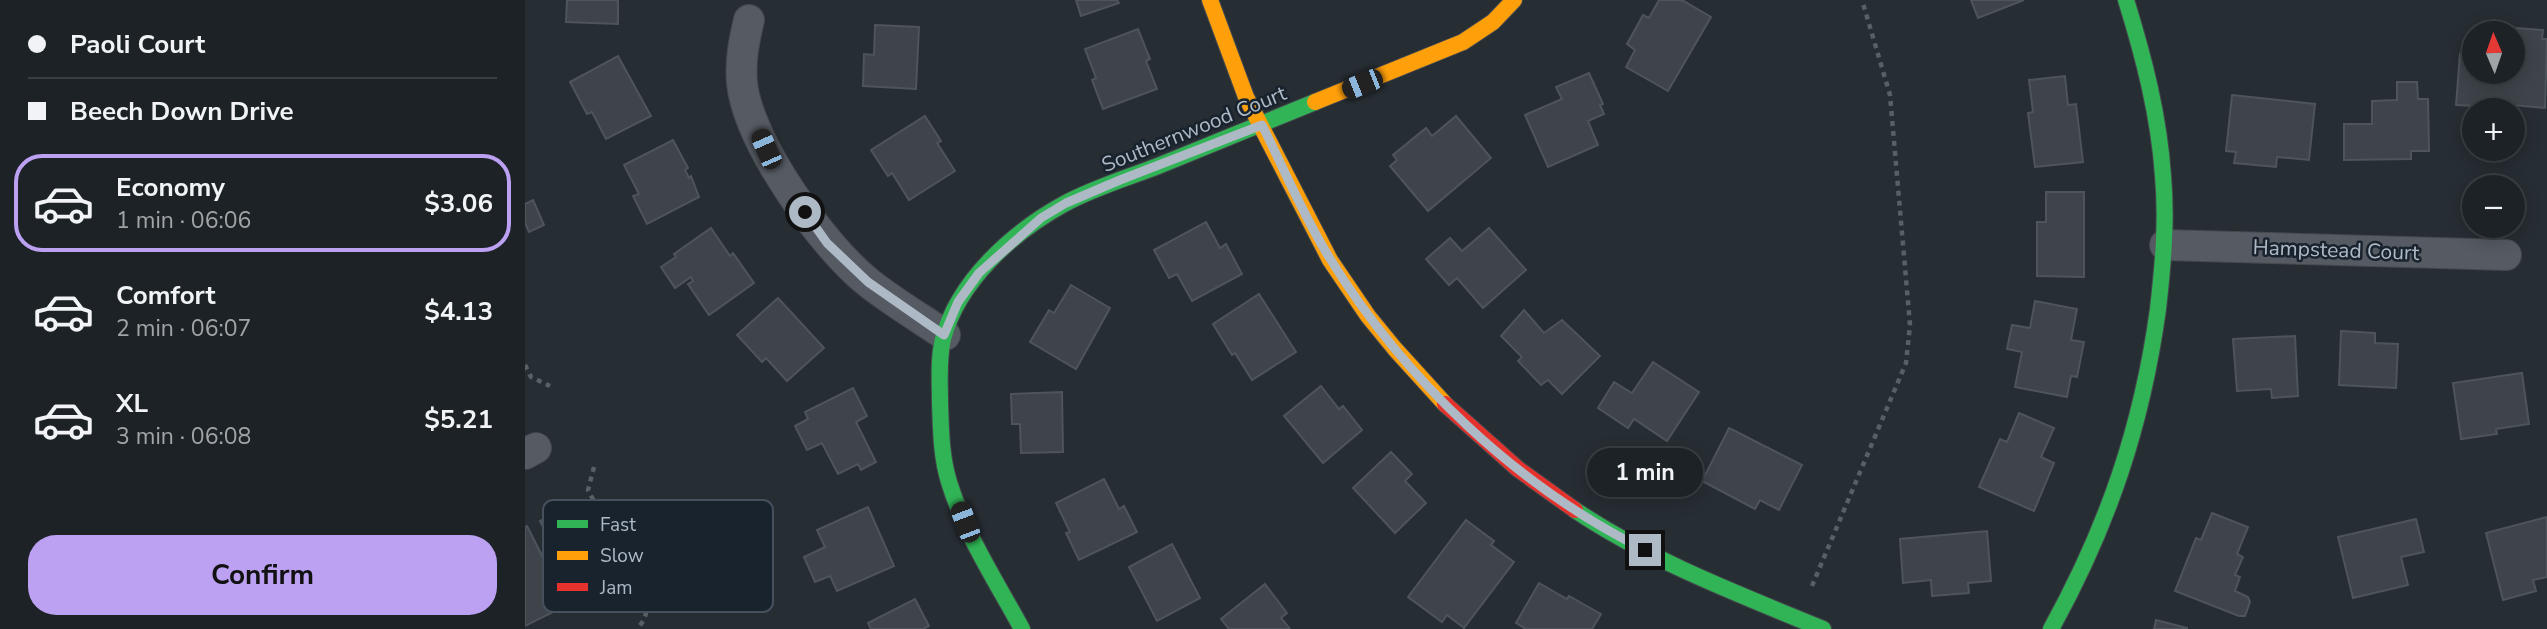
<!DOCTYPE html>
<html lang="en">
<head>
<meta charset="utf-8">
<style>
  :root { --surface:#1c2226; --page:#292f32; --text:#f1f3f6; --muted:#a0a4a7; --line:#3a3f43; --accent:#bca0f2 }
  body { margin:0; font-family:"Nunito Sans",sans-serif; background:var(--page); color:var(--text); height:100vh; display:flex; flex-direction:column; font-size:26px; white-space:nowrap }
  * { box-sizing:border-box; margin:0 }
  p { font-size:23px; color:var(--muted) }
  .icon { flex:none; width:38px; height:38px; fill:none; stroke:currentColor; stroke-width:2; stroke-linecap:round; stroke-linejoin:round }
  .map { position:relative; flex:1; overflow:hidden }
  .drawer { display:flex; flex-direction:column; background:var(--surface); width:525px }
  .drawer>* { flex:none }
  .hud { display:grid; align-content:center; height:154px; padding:0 28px; background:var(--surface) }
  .needle { width:46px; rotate:358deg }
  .buttons { position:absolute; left:1937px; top:21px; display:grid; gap:14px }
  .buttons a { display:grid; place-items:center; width:63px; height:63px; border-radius:50%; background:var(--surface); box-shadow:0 4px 18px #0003,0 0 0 2px var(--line); font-size:35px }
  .end { position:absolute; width:32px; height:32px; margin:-16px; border:9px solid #aeb9c6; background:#111; box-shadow:0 0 0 4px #111 }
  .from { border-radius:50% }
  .bubble { position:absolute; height:49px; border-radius:24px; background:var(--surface); box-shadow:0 4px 18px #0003,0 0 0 2px var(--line); font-size:23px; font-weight:700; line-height:49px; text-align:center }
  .car { position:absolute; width:21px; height:42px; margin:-21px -10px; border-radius:9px; box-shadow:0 0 5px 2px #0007; background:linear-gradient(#222 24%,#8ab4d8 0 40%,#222 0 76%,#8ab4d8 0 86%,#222 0) }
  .hud b { display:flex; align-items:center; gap:24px; height:66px; font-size:26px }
  .hud b+b { border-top:2px solid var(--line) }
  .hud i { width:18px; height:18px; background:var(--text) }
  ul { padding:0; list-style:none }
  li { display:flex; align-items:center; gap:21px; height:98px; margin:0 14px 10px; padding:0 14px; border:4px solid transparent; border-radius:28px }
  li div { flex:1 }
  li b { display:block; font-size:26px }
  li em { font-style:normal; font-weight:700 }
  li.selected { border-color:var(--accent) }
  li>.icon { width:63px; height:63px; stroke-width:1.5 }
  .button { display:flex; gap:14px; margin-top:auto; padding:14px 28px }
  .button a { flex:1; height:80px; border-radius:28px; background:var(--accent); color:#111; font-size:28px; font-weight:700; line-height:80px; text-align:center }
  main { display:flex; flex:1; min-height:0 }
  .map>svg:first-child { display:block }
</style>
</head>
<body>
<main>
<section class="drawer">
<div class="hud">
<b><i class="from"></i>Paoli Court</b>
<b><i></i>Beech Down Drive</b>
</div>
<ul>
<li class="selected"><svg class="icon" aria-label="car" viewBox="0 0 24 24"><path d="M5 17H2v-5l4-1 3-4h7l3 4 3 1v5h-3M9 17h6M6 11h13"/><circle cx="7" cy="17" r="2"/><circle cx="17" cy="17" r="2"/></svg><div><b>Economy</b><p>1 min · 06:06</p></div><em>$3.06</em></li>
<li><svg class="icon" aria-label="car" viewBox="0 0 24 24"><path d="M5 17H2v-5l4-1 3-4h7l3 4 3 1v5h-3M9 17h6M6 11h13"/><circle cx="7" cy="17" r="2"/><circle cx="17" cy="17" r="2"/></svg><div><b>Comfort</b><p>2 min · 06:07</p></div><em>$4.13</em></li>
<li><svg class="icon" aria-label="car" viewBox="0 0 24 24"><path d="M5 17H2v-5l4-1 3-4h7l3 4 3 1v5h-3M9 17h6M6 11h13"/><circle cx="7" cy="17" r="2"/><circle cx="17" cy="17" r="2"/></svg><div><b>XL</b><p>3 min · 06:08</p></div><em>$5.21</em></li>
</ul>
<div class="button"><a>Confirm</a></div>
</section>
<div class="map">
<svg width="2022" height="629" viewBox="0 0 2022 629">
  <rect width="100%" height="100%" fill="#262d33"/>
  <!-- building -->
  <g fill="#3e444a" stroke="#4d545c" stroke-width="2">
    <polygon points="42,0 93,0 93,24 41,22"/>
    <polygon points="551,0 592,0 594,3 556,16"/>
    <polygon points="1134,0 1157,0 1186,17 1143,91 1101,67 1110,50 1102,44 1118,15 1124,18"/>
    <polygon points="1446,0 1499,0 1453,18"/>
    <polygon points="1970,20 1978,27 2018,30 2017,39 2022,39 2020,108 1988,105 1988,110 1951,110 1951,106 1931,105 1935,54 1950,55 1950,72 1988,72 1988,33 1959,33 1960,24"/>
    <polygon points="350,25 394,27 391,89 338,86 339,54 349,55"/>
    <polygon points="613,29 625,59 621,61 632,89 578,109 567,80 571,78 560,49"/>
    <polygon points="93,56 126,116 81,139 67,112 62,114 45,82"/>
    <polygon points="1064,73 1078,104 1075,105 1079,114 1063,121 1073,145 1023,167 1000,115 1037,99 1031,87"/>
    <polygon points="1540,76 1543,105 1551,104 1558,162 1510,167 1503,113 1508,112 1504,80"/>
    <polygon points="1872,82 1892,82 1893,99 1903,99 1904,151 1886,151 1886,159 1819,160 1819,124 1847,124 1847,101 1872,100"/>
    <polygon points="1707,95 1790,104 1784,160 1752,157 1751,167 1709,163 1711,152 1701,151"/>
    <polygon points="400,116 416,141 412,143 430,171 384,200 367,173 363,176 346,150"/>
    <polygon points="931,116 966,158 903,211 865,166 872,160 868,155 901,128 907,136"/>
    <polygon points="148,140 163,168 160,170 164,178 166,176 174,197 122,224 108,196 114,194 99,165"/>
    <polygon points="1521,192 1559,192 1559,277 1512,276 1512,222 1521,222"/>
    <polygon points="8,200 19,225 4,232 0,223 0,204"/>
    <polygon points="681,222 695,248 701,244 717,274 667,301 652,274 644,278 629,250"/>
    <polygon points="186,228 205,256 208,253 229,283 184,315 163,284 168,281 166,277 150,288 136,267 151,257 149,254"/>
    <polygon points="964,228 1001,270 958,308 932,278 924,285 901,259 925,238 937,251"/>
    <polygon points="546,285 585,308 551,369 505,342 524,310 529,313"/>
    <polygon points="734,294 771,352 727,380 710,353 707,355 688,324"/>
    <polygon points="253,298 299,348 262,381 241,358 237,362 212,335"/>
    <polygon points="1510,301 1552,309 1546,340 1559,342 1552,377 1546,376 1542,397 1490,387 1497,352 1482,349 1487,325 1505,328"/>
    <polygon points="999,310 1019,333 1037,320 1075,356 1037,394 1023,380 1016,385 993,361 997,357 976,336"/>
    <polygon points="1816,331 1850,333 1850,343 1873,344 1871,388 1814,385"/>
    <polygon points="1770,336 1773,396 1747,398 1746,389 1712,391 1708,339"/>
    <polygon points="1128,362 1174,392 1142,441 1109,419 1103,428 1073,408 1089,382 1107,393"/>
    <polygon points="1997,373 2004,424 1971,429 1972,434 1936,439 1928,383"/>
    <polygon points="796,386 814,409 818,406 837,430 798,463 759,416"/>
    <polygon points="328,388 342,416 331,422 351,462 336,470 333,464 313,474 297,443 282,450 270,426 283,419 280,412"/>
    <polygon points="537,392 538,452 496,453 495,424 487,424 486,394"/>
    <polygon points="1494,413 1529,428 1516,457 1529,463 1509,511 1454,487 1475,439 1482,442"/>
    <polygon points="1204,428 1277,465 1254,510 1235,500 1230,509 1177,481"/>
    <polygon points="866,452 887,474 880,481 901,503 870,533 828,488"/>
    <polygon points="579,479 594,509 599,506 612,532 554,560 541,533 545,532 531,503"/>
    <polygon points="57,500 94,574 51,594 15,521"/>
    <polygon points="343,507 369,566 312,591 305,576 290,582 279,557 300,547 292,530"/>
    <polygon points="1687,513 1723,527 1712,554 1718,557 1710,575 1715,577 1710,591 1723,597 1725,602 1720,616 1714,616 1650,591 1671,538 1676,540"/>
    <polygon points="2022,517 2022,577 2008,580 2011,591 1978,600 1961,533"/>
    <polygon points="1891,519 1899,552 1876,557 1883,585 1828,598 1813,537"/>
    <polygon points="941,520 969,541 966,545 989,562 939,628 922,615 917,622 883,597"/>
    <polygon points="2,526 42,605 0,626 0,527"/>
    <polygon points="1462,531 1466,581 1443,583 1444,593 1407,596 1406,580 1378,583 1375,539"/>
    <polygon points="647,544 675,598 632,621 604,567"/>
    <polygon points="1014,583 1042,599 1044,596 1076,614 1067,629 1001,629 991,623"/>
    <polygon points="740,584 762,613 756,618 765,629 704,629 696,619"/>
    <polygon points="390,599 404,626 398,629 346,629 343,623"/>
    <polygon points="1631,620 1662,628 1662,629 1629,629"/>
  </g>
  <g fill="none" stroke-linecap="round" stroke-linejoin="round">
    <!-- street casing -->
    <g stroke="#44494e" stroke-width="32">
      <g id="street">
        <path d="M 224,20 C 219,41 215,61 217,83 C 223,142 298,247 344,283 C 368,302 395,318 420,335"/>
        <polyline points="1640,245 1981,255"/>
        <polyline points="0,454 11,448"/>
      </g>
    </g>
    <!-- fast casing -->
    <g stroke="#44494e" stroke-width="18">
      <g id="fast">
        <path d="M 1050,510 C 1126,561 1213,594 1298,629"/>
        <path d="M 497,629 C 471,581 440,534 424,482 C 416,456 416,430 415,403 C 415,382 413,360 418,339 C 433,281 488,232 539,204 C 568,188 602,178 633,166 C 685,145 738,123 790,102"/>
        <path d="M 1526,629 C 1583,526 1617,426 1633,309 C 1638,265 1642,221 1638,176 C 1634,116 1619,58 1601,0"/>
      </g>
    </g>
    <!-- slow casing -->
    <g stroke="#44494e" stroke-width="18">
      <g id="slow">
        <polyline points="685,0 721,97 805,260 843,316 870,349 920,404"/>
        <polyline points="790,102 938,42 968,22 989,0"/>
      </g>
    </g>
    <!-- jam casing -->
    <g stroke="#44494e" stroke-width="18">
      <polyline id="jam" points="920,404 993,469 1050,510"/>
    </g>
    <!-- path -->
    <g stroke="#585f65" stroke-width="4.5" stroke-dasharray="5 5" stroke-linecap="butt">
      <polyline points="0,365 6,377 25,386"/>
      <path d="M 69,467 L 63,490 L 120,596 C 123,610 122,618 112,629"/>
      <polyline points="1287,586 1381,363 1385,325 1365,95 1337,0"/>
    </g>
    <!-- street -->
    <use href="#street" stroke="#565a62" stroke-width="30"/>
    <!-- fast -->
    <use href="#fast" stroke="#30b455" stroke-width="16"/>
    <!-- slow -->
    <use href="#slow" stroke="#ff9f0a" stroke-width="16"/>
    <!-- jam -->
    <use href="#jam" stroke="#e5322d" stroke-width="16"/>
  </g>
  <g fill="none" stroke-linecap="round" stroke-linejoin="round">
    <!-- route -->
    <path stroke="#aeb9c6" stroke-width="9" d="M 280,212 L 302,243 L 343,282 L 419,335 L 433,302 L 454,273 L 516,218 L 541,203 L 595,180 L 737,125 C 759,169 778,215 804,257 C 879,379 991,486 1120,550"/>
  </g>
  <g text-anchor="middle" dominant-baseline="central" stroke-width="5" stroke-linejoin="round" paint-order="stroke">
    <!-- street labels -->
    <g font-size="21" fill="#aeb9c6" stroke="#19232e">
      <text transform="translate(669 129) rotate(-22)">Southernwood Court</text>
      <text transform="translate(1811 250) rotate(2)">Hampstead Court</text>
    </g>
  </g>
  <!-- legend -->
  <rect x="18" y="500" width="230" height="112" rx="10" fill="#19232e" stroke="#46505c" stroke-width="2"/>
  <rect x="32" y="520" width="31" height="8" fill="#30b455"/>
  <rect x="32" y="551" width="31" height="9" fill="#ff9f0a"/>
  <rect x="32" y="583" width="31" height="8" fill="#e5322d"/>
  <g font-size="19" fill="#aeb9c6">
    <text x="75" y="531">Fast</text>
    <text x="75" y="562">Slow</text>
    <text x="75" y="594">Jam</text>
  </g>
</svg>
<div class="buttons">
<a><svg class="needle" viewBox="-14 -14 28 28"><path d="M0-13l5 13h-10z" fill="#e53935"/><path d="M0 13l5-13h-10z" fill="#a0a4a7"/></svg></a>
<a>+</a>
<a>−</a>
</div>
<i class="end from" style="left:280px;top:212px"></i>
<i class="end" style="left:1120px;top:550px"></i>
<div class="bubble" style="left:1062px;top:448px;width:116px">1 min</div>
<i class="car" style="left:837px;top:84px;rotate:248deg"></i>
<i class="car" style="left:241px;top:149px;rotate:336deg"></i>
<i class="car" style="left:440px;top:522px;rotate:339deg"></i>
</div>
</main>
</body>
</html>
